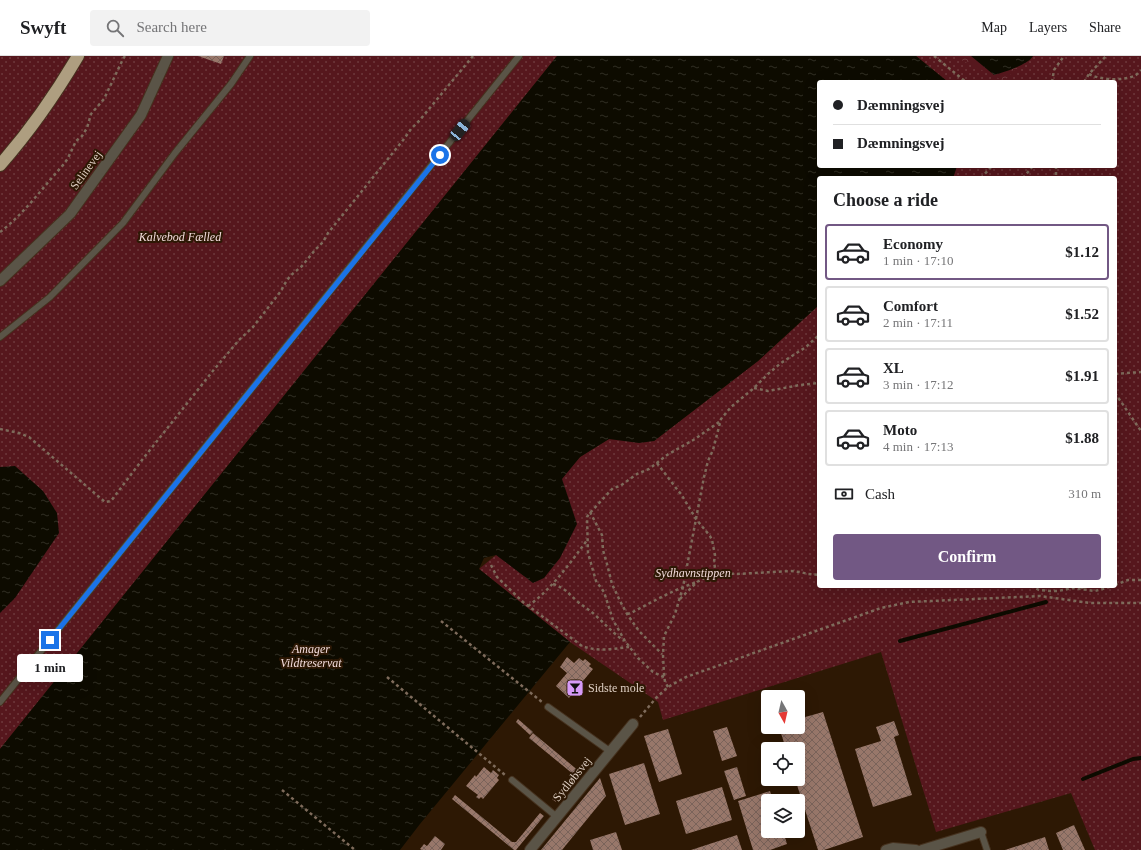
<!DOCTYPE html>
<html lang="en">
<head>
<meta charset="utf-8">
<style>
  :root { --surface:#fff; --page:#f2f2f2; --text:#202124; --muted:#757577; --line:#e0e0e0; --accent:#725884 }
  body { margin:0; font-family:"Times New Roman",serif; background:var(--page); color:var(--text); height:100vh; display:flex; flex-direction:column; font-size:15px; white-space:nowrap }
  * { box-sizing:border-box; margin:0 }
  p { font-size:13px; color:var(--muted) }
  .icon { flex:none; width:22px; height:22px; fill:none; stroke:currentColor; stroke-width:2; stroke-linecap:round; stroke-linejoin:round }
  .map { position:relative; flex:1; overflow:hidden }
  .panel { position:absolute; left:817px; top:120px; width:300px; height:412px; display:flex; flex-direction:column; background:var(--surface); border-radius:4px; box-shadow:0 4px 16px #0002 }
  .panel>* { flex:none }
  .hud { position:absolute; left:817px; top:24px; width:300px; height:88px; border-radius:4px; box-shadow:0 4px 16px #0002; display:grid; align-content:center; height:88px; padding:0 16px; background:var(--surface) }
  .needle { width:26px; rotate:172deg }
  .tools { position:absolute; left:761px; top:634px; display:grid; gap:8px }
  .tools a { display:grid; place-items:center; width:44px; height:44px; border-radius:4px; background:var(--surface); box-shadow:0 4px 16px #0002; font-size:20px }
  .end { position:absolute; width:18px; height:18px; margin:-9px; border:5px solid #1a73e8; background:#fff; box-shadow:0 0 0 2px #fff }
  .from { border-radius:50% }
  .bubble { position:absolute; height:28px; border-radius:4px; background:var(--surface); box-shadow:0 4px 16px #0002; font-size:13px; font-weight:700; line-height:28px; text-align:center }
  .car { position:absolute; width:12px; height:24px; margin:-12px -6px; border-radius:5px; box-shadow:0 0 3px 1px #0007; background:linear-gradient(#222 24%,#8ab4d8 0 40%,#222 0 76%,#8ab4d8 0 86%,#222 0) }
  .hud b { display:flex; align-items:center; gap:14px; height:38px; font-size:15px }
  .hud b+b { border-top:1px solid var(--line) }
  .hud i { width:10px; height:10px; background:var(--text) }
  ul { padding:0; list-style:none }
  li { display:flex; align-items:center; gap:12px; height:56px; margin:0 8px 6px; padding:0 8px; border:2px solid var(--line); border-radius:4px }
  li div { flex:1 }
  li b { display:block; font-size:15px }
  li em { font-style:normal; font-weight:700 }
  li.selected { border-color:var(--accent) }
  li>.icon { width:36px; height:36px; stroke-width:1.5 }
  h2 { padding:0 16px; font-size:18px; line-height:48px }
  .pay { display:flex; align-items:center; gap:10px; height:44px; padding:0 16px; font-size:15px }
  .pay p { margin-inline-start:auto }
  .cta { display:flex; gap:8px; margin-top:auto; padding:8px 16px }
  .cta a { flex:1; height:46px; border-radius:4px; background:var(--accent); color:#fff; font-size:16px; font-weight:700; line-height:46px; text-align:center }
  header { display:flex; align-items:center; gap:24px; box-sizing:border-box; height:56px; padding:0 20px; background:var(--surface); border-bottom:1px solid var(--line) }
  header strong { font-size:19px }
  nav { display:flex; gap:22px; margin-inline-start:auto; font-size:14px }
  .search { width:280px; height:36px; background:var(--page); display:flex; align-items:center; gap:10px; box-sizing:border-box; padding:0 14px; border-radius:4px; color:var(--muted); font-size:15px }
  .map>svg:first-child { display:block }
</style>
</head>
<body>
<header>
<strong>Swyft</strong>
<div class="search"><svg class="icon" aria-label="search" viewBox="0 0 24 24"><circle cx="10" cy="10" r="6"/><path d="M15 15l6 6"/></svg>Search here</div>
<nav><a>Map</a><a>Layers</a><a>Share</a></nav>
</header>
<div class="map">
<svg width="1141" height="794" viewBox="0 0 1141 794">
  <defs>
    <pattern id="grass-dots" width="8" height="8" patternUnits="userSpaceOnUse"><rect width="8" height="8" fill="#56171d"/><path d="M2 2h.1M6 6h.1" fill="none" stroke="#6e383c" stroke-width="1.8" stroke-linecap="round"/></pattern>
    <pattern id="forest-crowns" width="20" height="18" patternUnits="userSpaceOnUse"><rect width="20" height="18" fill="#56171d"/><path d="M2 6a3 3 0 1 1 6 0M12 15a3 3 0 1 1 6 0" fill="none" stroke="#6e383c"/></pattern>
    <pattern id="water-ripples" width="26" height="14" patternUnits="userSpaceOnUse"><rect width="26" height="14" fill="#0d0b00"/><path d="M2 4q2-2 4 0t4 0M15 11q2-2 4 0t4 0" fill="none" stroke="#302e24"/></pattern>
    <pattern id="building-cross-hatch" width="8" height="8" patternUnits="userSpaceOnUse"><rect width="8" height="8" fill="#98776a"/><path d="M0 0l8 8M0 8l8-8" fill="none" stroke="#7a635a"/></pattern>
  </defs>
  <rect width="100%" height="100%" fill="#2d1804"/>
  <!-- grass -->
  <g fill="url(#grass-dots)">
    <polygon points="0,0 557,0 0,693"/>
    <polygon points="916,0 971,0 1007,15 1030,4 1033,0 1141,0 1141,794 1095,794 1071,737 936,776 881,596 663,664 658,646 570,586 479,513 496,499 580,401 609,383 654,385 758,305 819,249 819,530 1115,530 1115,122 953,122 957,110 1115,110 1115,26 948,26"/>
  </g>
  <!-- forest -->
  <polygon fill="url(#forest-crowns)" points="953,0 1030,0 1004,25"/>
  <!-- water -->
  <g fill="url(#water-ripples)">
    <polygon points="557,0 916,0 948,26 819,26 819,110 957,110 953,122 819,122 819,249 758,305 654,385 639,387 609,383 580,401 562,423 577,468 560,502 544,522 533,527 496,499 484,502 479,513 570,586 420,768 400,794 0,794 0,693"/>
    <path d="M 971,0 L 1033,0 C 1027,9 1005,16 994,19 Z"/>
    <polygon points="15,410 43,435 57,457 59,477 15,542 0,557 0,411"/>
  </g>
  <g fill="none" stroke-linecap="round" stroke-linejoin="round">
    <!-- stream -->
    <g stroke="#0d0b00" stroke-width="4">
      <polyline points="900,585 1046,546"/>
      <polyline points="1083,723 1133,703 1141,702"/>
    </g>
  </g>
  <!-- building -->
  <g fill="url(#building-cross-hatch)">
    <polygon points="198,0 224,0 221,8"/>
    <polygon points="567,601 574,607 579,602 583,605 585,603 591,608 589,610 593,613 569,642 556,630 567,617 560,611"/>
    <polygon points="823,656 863,781 824,794 818,794 795,723 798,723 798,693 786,693 779,671 798,671 798,663"/>
    <polygon points="518,663 533,676 530,679 516,666"/>
    <polygon points="894,665 899,679 894,681 912,739 873,751 855,693 881,685 876,671"/>
    <polygon points="727,671 737,700 722,705 713,675"/>
    <polygon points="668,673 682,718 659,726 644,680"/>
    <polygon points="533,677 580,716 556,746 552,743 573,718 529,682"/>
    <polygon points="644,707 660,758 625,769 609,718"/>
    <polygon points="484,711 491,717 493,714 499,719 497,722 499,724 483,743 481,741 479,743 476,741 478,739 466,730 475,719 476,721"/>
    <polygon points="737,711 746,740 734,744 724,715"/>
    <polygon points="600,722 606,740 562,794 541,794"/>
    <polygon points="722,731 732,764 686,778 676,745"/>
    <polygon points="770,735 773,745 768,745 768,775 783,775 787,788 770,794 753,794 738,745"/>
    <polygon points="455,739 512,786 516,786 540,757 544,760 516,794 514,794 452,743"/>
    <polygon points="1074,769 1085,794 1063,794 1056,777"/>
    <polygon points="616,776 622,794 593,794 590,784"/>
    <polygon points="737,779 742,794 691,794"/>
    <polygon points="435,780 445,788 441,794 422,794 420,793 424,788 427,790"/>
    <polygon points="1045,781 1049,794 1005,794"/>
  </g>
  <g fill="none" stroke-linecap="round" stroke-linejoin="round">
    <!-- service casing -->
    <g stroke="#46321f" stroke-width="8">
      <g id="service">
        <polyline points="0,281 50,241 123,167 175,97 231,28 250,0"/>
        <polyline points="0,646 519,0"/>
        <polyline points="548,651 611,696"/>
        <polyline points="512,724 557,761"/>
        <polyline points="981,776 987,794"/>
      </g>
    </g>
    <!-- minor casing -->
    <g stroke="#46321f" stroke-width="12">
      <g id="minor">
        <polyline points="0,225 70,158 141,59 168,0"/>
        <polyline points="530,794 633,668"/>
        <polyline points="886,794 893,792 916,794"/>
        <polyline points="922,794 981,776"/>
      </g>
    </g>
    <!-- motorway casing -->
    <g stroke="#46321f" stroke-width="14">
      <path id="motorway" d="M 0,109 C 30,75 55,39 78,0"/>
    </g>
    <!-- path -->
    <g stroke="#7e6b5b" stroke-width="2.5" stroke-dasharray="3 3" stroke-linecap="butt">
      <polyline points="934,0 966,26"/>
      <path d="M 1089,18 C 1100,24 1122,25 1134,20 C 1137,19 1139,16 1141,14"/>
      <polyline points="1052,26 1054,14 1064,0"/>
      <polyline points="1084,26 1089,18 1106,0"/>
      <polyline points="1056,110 1056,122"/>
      <polyline points="981,122 992,110"/>
      <polyline points="1023,122 1033,110"/>
      <path d="M 0,176 C 25,157 43,131 64,108 L 68,102 L 76,85 L 82,80 L 87,72 L 91,58 L 104,43 L 123,3 L 125,0"/>
      <polyline points="1115,318 1141,316"/>
      <polyline points="754,332 768,335 800,329 819,327"/>
      <polyline points="1115,337 1141,375"/>
      <polyline points="0,373 19,377 29,381 105,446 111,445 142,404 212,316 239,284 253,271 281,235 284,229 290,220 302,210 315,194 323,186 328,177 404,83 411,73 419,65 473,0"/>
      <polyline points="657,407 676,432 681,438 696,463 710,480 712,484 715,499 714,506 715,512 719,517"/>
      <polyline points="590,456 602,479 603,494 607,508 612,528 620,545 627,558 639,575 662,598"/>
      <path d="M 491,509 L 497,521 L 523,546 L 582,590 C 599,596 611,593 629,591"/>
      <path d="M 553,528 C 565,532 569,538 578,546 C 584,551 590,554 595,559 C 605,568 613,577 624,585"/>
      <polyline points="1115,529 1128,524 1141,524"/>
      <polyline points="1031,530 1039,534 1050,535 1058,535 1073,532 1095,535 1113,530"/>
      <polyline points="1081,532 1087,530"/>
      <polyline points="680,543 697,526 712,518 719,517 737,518 791,515 800,516 808,518 819,519"/>
      <path d="M 528,550 C 552,533 570,507 588,483"/>
      <path d="M 627,558 L 631,557 C 652,546 673,534 697,526"/>
      <polyline points="441,565 542,646"/>
      <polyline points="387,621 505,719"/>
      <polyline points="664,621 653,616 638,602 625,585 613,564 604,536 596,525 588,497 587,461 589,458 613,432 620,430 637,418 649,413 667,399 695,383 719,366"/>
      <polyline points="668,631 665,626 664,618 663,599 664,580 675,558 683,531 704,421 708,405 713,394 721,363 731,351 754,332 768,318 781,307 806,291 819,279"/>
      <polyline points="640,661 656,642 668,631 686,621 881,552 909,546 1040,540 1090,547 1141,547"/>
      <polyline points="282,734 355,794"/>
    </g>
    <!-- service -->
    <use href="#service" stroke="#5a5447" stroke-width="6"/>
    <!-- minor -->
    <use href="#minor" stroke="#5a5447" stroke-width="10"/>
    <!-- motorway -->
    <use href="#motorway" stroke="#ae9e80" stroke-width="12"/>
  </g>
  <g fill="none" stroke-linecap="round" stroke-linejoin="round">
    <!-- route -->
    <polyline stroke="#1a73e8" stroke-width="5" points="50,584 440,99"/>
  </g>
  <!-- icons -->
  <defs>
    <g id="bar-square" transform="scale(0.9)"><rect x="-9" y="-9" width="18" height="18" rx="4" fill="#d79bf9" stroke="#2d1804"/><path d="M-6-5H6L.8 .8V4.5H3.5V6h-7V4.5H-.8V.8Z" fill="#111"/></g>
  </defs>
  <g fill-rule="evenodd">
    <use href="#bar-square" x="575" y="632"/>
  </g>
  <g text-anchor="middle" dominant-baseline="central" stroke-width="4" stroke-linejoin="round" paint-order="stroke">
    <!-- street labels -->
    <g font-size="12" fill="#dfd0c4" stroke="#2d1804">
      <text transform="translate(86 114) rotate(-54)">Selinevej</text>
      <text transform="translate(572 723) rotate(-51)">Sydløbsvej</text>
    </g>
    <!-- park labels -->
    <g font-size="12" font-style="italic" fill="#f3dcdc" stroke="#2d1804">
      <text x="180" y="181">Kalvebod Fælled</text>
      <text x="693" y="517">Sydhavnstippen</text>
      <text x="311" y="593">Amager<tspan x="311" dy="14">Vildtreservat</tspan></text>
    </g>
    <!-- poi labels -->
    <g font-size="12" fill="#dfd0c4" stroke="#2d1804" text-anchor="start">
      <text x="588" y="632">Sidste mole</text>
    </g>
  </g>
</svg>
<div class="tools">
<a><svg class="needle" viewBox="-14 -14 28 28"><path d="M0-13l5 13h-10z" fill="#e53935"/><path d="M0 13l5-13h-10z" fill="#757577"/></svg></a>
<a><svg class="icon" aria-label="locate" viewBox="0 0 24 24"><circle cx="12" cy="12" r="6"/><path d="M12 2v4M12 18v4M2 12h4M18 12h4"/></svg></a>
<a><svg class="icon" aria-label="layers" viewBox="0 0 24 24"><path d="M12 4l9 5-9 5-9-5zM3 14l9 5 9-5"/></svg></a>
</div>
<i class="end from" style="left:440px;top:99px"></i>
<i class="end" style="left:50px;top:584px"></i>
<div class="bubble" style="left:17px;top:598px;width:66px">1 min</div>
<i class="car" style="left:460px;top:74px;rotate:39deg"></i>
<div class="hud">
<b><i class="from"></i>Dæmningsvej</b>
<b><i></i>Dæmningsvej</b>
</div>
<section class="panel">
<h2>Choose a ride</h2>
<ul>
<li class="selected"><svg class="icon" aria-label="car" viewBox="0 0 24 24"><path d="M5 17H2v-5l4-1 3-4h7l3 4 3 1v5h-3M9 17h6M6 11h13"/><circle cx="7" cy="17" r="2"/><circle cx="17" cy="17" r="2"/></svg><div><b>Economy</b><p>1 min · 17:10</p></div><em>$1.12</em></li>
<li><svg class="icon" aria-label="car" viewBox="0 0 24 24"><path d="M5 17H2v-5l4-1 3-4h7l3 4 3 1v5h-3M9 17h6M6 11h13"/><circle cx="7" cy="17" r="2"/><circle cx="17" cy="17" r="2"/></svg><div><b>Comfort</b><p>2 min · 17:11</p></div><em>$1.52</em></li>
<li><svg class="icon" aria-label="car" viewBox="0 0 24 24"><path d="M5 17H2v-5l4-1 3-4h7l3 4 3 1v5h-3M9 17h6M6 11h13"/><circle cx="7" cy="17" r="2"/><circle cx="17" cy="17" r="2"/></svg><div><b>XL</b><p>3 min · 17:12</p></div><em>$1.91</em></li>
<li><svg class="icon" aria-label="car" viewBox="0 0 24 24"><path d="M5 17H2v-5l4-1 3-4h7l3 4 3 1v5h-3M9 17h6M6 11h13"/><circle cx="7" cy="17" r="2"/><circle cx="17" cy="17" r="2"/></svg><div><b>Moto</b><p>4 min · 17:13</p></div><em>$1.88</em></li>
</ul>
<div class="pay"><svg class="icon" aria-label="cash" viewBox="0 0 24 24"><path d="M3 7h18v10H3z"/><circle cx="12" cy="12" r="2"/></svg>Cash<p>310 m</p></div>
<div class="cta"><a>Confirm</a></div>
</section>
</div>
</body>
</html>
